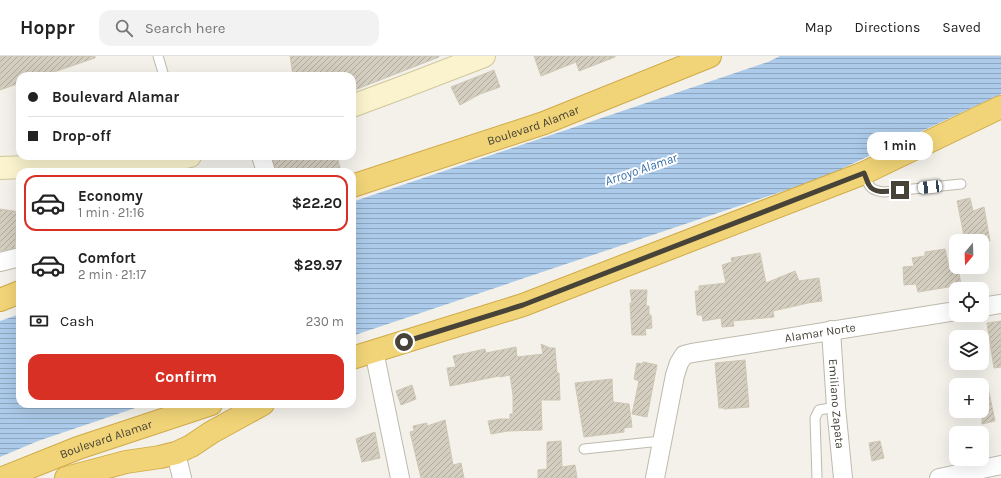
<!DOCTYPE html>
<html lang="en">
<head>
<meta charset="utf-8">
<style>
  :root { --surface:#fff; --page:#f2f2f2; --text:#222; --muted:#767676; --line:#e0e0e0; --accent:#d93025 }
  body { margin:0; font-family:Karla,sans-serif; background:var(--page); color:var(--text); height:100vh; display:flex; flex-direction:column; font-size:15px; white-space:nowrap }
  * { box-sizing:border-box; margin:0 }
  p { font-size:13px; color:var(--muted) }
  .icon { flex:none; width:22px; height:22px; fill:none; stroke:currentColor; stroke-width:2; stroke-linecap:round; stroke-linejoin:round }
  .map { position:relative; flex:1; overflow:hidden }
  .panel { position:absolute; left:16px; top:112px; width:340px; height:240px; display:flex; flex-direction:column; background:var(--surface); border-radius:12px; box-shadow:0 4px 16px #0002 }
  .panel>* { flex:none }
  .banner { position:absolute; left:16px; top:16px; width:340px; height:88px; border-radius:12px; box-shadow:0 4px 16px #0002; display:grid; align-content:center; height:88px; padding:0 12px; background:var(--surface) }
  .needle { width:26px; rotate:199deg }
  .fabs { position:absolute; left:949px; top:178px; display:grid; gap:8px }
  .fabs a { display:grid; place-items:center; width:40px; height:40px; border-radius:8px; background:var(--surface); box-shadow:0 4px 16px #0002; font-size:20px }
  .end { position:absolute; width:18px; height:18px; margin:-9px; border:5px solid #474339; background:#fff; box-shadow:0 0 0 2px #fff }
  .from { border-radius:50% }
  .bubble { position:absolute; height:28px; border-radius:12px; background:var(--surface); box-shadow:0 4px 16px #0002; font-size:13px; font-weight:700; line-height:28px; text-align:center }
  .car { position:absolute; width:12px; height:24px; margin:-12px -6px; border-radius:5px; box-shadow:0 0 3px 1px #0007; background:linear-gradient(#fff 24%,#345 0 40%,#fff 0 76%,#345 0 86%,#fff 0) }
  .banner b { display:flex; align-items:center; gap:14px; height:38px; font-size:15px }
  .banner b+b { border-top:1px solid var(--line) }
  .banner i { width:10px; height:10px; background:var(--text) }
  ul { padding:7px 0 0; list-style:none }
  li { display:flex; align-items:center; gap:12px; height:56px; margin:0 8px 6px; padding:0 4px; border:2px solid transparent; border-radius:12px }
  li div { flex:1 }
  li b { display:block; font-size:15px }
  li em { font-style:normal; font-weight:700 }
  li.on { border-color:var(--accent) }
  li>.icon { width:36px; height:36px; stroke-width:1.5 }
  .pay { display:flex; align-items:center; gap:10px; height:44px; padding:0 12px; font-size:15px }
  .pay p { margin-inline-start:auto }
  .button { display:flex; gap:8px; margin-top:auto; padding:8px 12px }
  .button a { flex:1; height:46px; border-radius:12px; background:var(--accent); color:#fff; font-size:16px; font-weight:700; line-height:46px; text-align:center }
  header { display:flex; align-items:center; gap:24px; box-sizing:border-box; height:56px; padding:0 20px; background:var(--surface); border-bottom:1px solid var(--line) }
  header strong { font-size:19px }
  nav { display:flex; gap:22px; margin-inline-start:auto; font-size:14px }
  .search { width:280px; height:36px; background:var(--page); display:flex; align-items:center; gap:10px; box-sizing:border-box; padding:0 14px; border-radius:12px; color:var(--muted); font-size:15px }
  .map>svg:first-child { display:block }
</style>
</head>
<body>
<header>
<strong>Hoppr</strong>
<div class="search"><svg class="icon" aria-label="search" viewBox="0 0 24 24"><circle cx="10" cy="10" r="6"/><path d="M15 15l6 6"/></svg>Search here</div>
<nav><a>Map</a><a>Directions</a><a>Saved</a></nav>
</header>
<div class="map">
<svg width="1001" height="422" viewBox="0 0 1001 422">
  <defs>
    <pattern id="water-rules" width="6" height="5" patternUnits="userSpaceOnUse"><rect width="6" height="5" fill="#accbea"/><path d="M0 2.5h6" fill="none" stroke="#8ea6bf"/></pattern>
    <pattern id="building-hatch" width="6" height="6" patternUnits="userSpaceOnUse"><rect width="6" height="6" fill="#d4cec0"/><path d="M-1 1l2-2M0 6l6-6M5 7l2-2" fill="none" stroke="#aea99d"/></pattern>
  </defs>
  <rect width="100%" height="100%" fill="#f3f1ea"/>
  <!-- water -->
  <g fill="url(#water-rules)">
    <polygon points="780,0 1001,0 1001,38 822,122 352,280 352,146 768,6"/>
    <polygon points="20,258 20,348 147,348 38,385 0,401 0,265"/>
  </g>
  <!-- building -->
  <g fill="url(#building-hatch)" stroke="#cec7b4">
    <polygon points="0,0 95,0 95,2 42,20 20,20 20,27 0,34"/>
    <polygon points="290,0 439,0 439,1 352,35 352,20 293,20"/>
    <polygon points="534,0 615,0 615,1 579,15 576,6 541,20"/>
    <polygon points="494,14 500,31 480,38 460,49 451,31"/>
    <polygon points="272,100 337,100 340,112 323,116 276,116"/>
    <polygon points="970,142 973,155 984,151 990,185 965,185 957,145"/>
    <polygon points="0,153 20,156 20,170 16,170 15,192 0,195"/>
    <polygon points="945,193 949,211 958,211 961,229 918,236 916,228 904,229 903,211 914,210 912,202 925,200 925,196"/>
    <polygon points="760,197 766,227 795,215 799,225 819,222 822,245 808,247 773,255 774,261 733,265 734,270 722,271 721,262 703,265 702,259 697,259 695,235 699,235 699,230 726,227 722,209 732,206 731,202"/>
    <polygon points="630,234 647,234 646,250 649,250 649,259 651,259 652,272 645,273 646,279 632,279 630,247 632,247"/>
    <polygon points="1001,265 1001,311 994,312 987,267"/>
    <polygon points="541,288 550,292 555,292 557,317 559,317 560,344 541,344 542,374 508,375 491,378 488,365 500,363 510,363 510,358 513,358 513,339 510,319 500,321 499,320 450,330 447,312 456,311 453,300 485,293 486,297 516,291 517,301 543,298"/>
    <polygon points="745,304 749,351 724,353 724,352 719,352 715,307"/>
    <polygon points="643,306 657,309 647,361 632,358 639,325 634,323 637,307 642,308"/>
    <polygon points="612,323 613,346 629,348 632,371 624,372 624,376 584,381 575,327"/>
    <polygon points="987,327 995,365 982,368 982,328"/>
    <polygon points="412,329 416,343 401,349 396,335"/>
    <polygon points="445,364 453,409 461,407 464,422 421,422 410,376 414,375 413,370 427,367 427,370"/>
    <polygon points="375,376 380,402 362,406 356,383"/>
    <polygon points="561,385 562,411 575,409 577,422 538,422 538,414 547,413 547,386"/>
    <polygon points="880,385 884,402 872,405 869,387"/>
  </g>
  <g fill="none" stroke-linecap="round" stroke-linejoin="round">
    <!-- lane casing -->
    <g stroke="#bebaad" stroke-width="11">
      <g id="lane">
        <polyline points="158,0 164,20"/>
        <path d="M 864,117 C 869,130 869,134 884,136 L 961,128"/>
        <polyline points="584,393 661,385"/>
        <polyline points="817,422 815,362 819,354 836,351"/>
      </g>
    </g>
    <!-- street casing -->
    <g stroke="#bebaad" stroke-width="20">
      <g id="street">
        <polyline points="261,100 266,116"/>
        <polyline points="0,206 20,201"/>
        <polyline points="982,251 1001,248"/>
        <path id="s1" d="M 831,274 L 836,351 L 843,422"/>
        <polyline points="374,295 400,422"/>
        <polyline points="176,397 182,422"/>
        <path id="s2" d="M 655,422 L 675,319 L 679,307 L 684,299 L 692,297 L 956,255"/>
        <polyline points="939,422 1001,409"/>
      </g>
    </g>
    <!-- secondary casing -->
    <g stroke="#cfc79d" stroke-width="24">
      <g id="secondary">
        <polyline points="352,50 406,30 484,0"/>
        <polyline points="0,112 163,106 190,100"/>
      </g>
    </g>
    <!-- highway casing -->
    <g stroke="#d0aa48" stroke-width="24">
      <g id="highway">
        <path id="s3" d="M 352,130 L 544,67 L 710,0"/>
        <polyline points="0,244 20,236"/>
        <polyline points="352,302 523,249 864,117 1001,51"/>
        <path id="s4" d="M 3,422 L 78,392 L 211,348"/>
        <polyline points="66,422 126,406 160,401 176,397 191,390 212,376 263,348"/>
      </g>
    </g>
    <!-- lane -->
    <use href="#lane" stroke="#fff" stroke-width="9"/>
    <!-- street -->
    <use href="#street" stroke="#fff" stroke-width="18"/>
    <!-- secondary -->
    <use href="#secondary" stroke="#faf3cd" stroke-width="22"/>
    <!-- highway -->
    <use href="#highway" stroke="#f1d477" stroke-width="22"/>
  </g>
  <g fill="none" stroke-linecap="round" stroke-linejoin="round">
    <!-- route -->
    <path stroke="#474339" stroke-width="5" d="M 404,286 L 523,249 L 864,117 C 866,121 867,126 869,129 C 874,139 891,135 900,134"/>
  </g>
  <g text-anchor="middle" dominant-baseline="central" stroke-width="4" stroke-linejoin="round" paint-order="stroke">
    <!-- street labels -->
    <g font-size="12" fill="#474339" stroke="#fff">
      <text stroke="none"><textPath href="#s3" startOffset="191">Boulevard Alamar</textPath></text>
      <text stroke="none"><textPath href="#s2" startOffset="265">Alamar Norte</textPath></text>
      <text stroke="none"><textPath href="#s1" startOffset="74">Emiliano Zapata</textPath></text>
      <text stroke="none"><textPath href="#s4" startOffset="110">Boulevard Alamar</textPath></text>
    </g>
    <!-- water labels -->
    <g font-size="13" font-style="italic" fill="#3b70aa" stroke="#fff">
      <text transform="translate(641 113) rotate(-19)">Arroyo Alamar</text>
    </g>
  </g>
</svg>
<div class="fabs">
<a><svg class="needle" viewBox="-14 -14 28 28"><path d="M0-13l5 13h-10z" fill="#e53935"/><path d="M0 13l5-13h-10z" fill="#767676"/></svg></a>
<a><svg class="icon" aria-label="locate" viewBox="0 0 24 24"><circle cx="12" cy="12" r="6"/><path d="M12 2v4M12 18v4M2 12h4M18 12h4"/></svg></a>
<a><svg class="icon" aria-label="layers" viewBox="0 0 24 24"><path d="M12 4l9 5-9 5-9-5zM3 14l9 5 9-5"/></svg></a>
<a>+</a>
<a>−</a>
</div>
<i class="end from" style="left:404px;top:286px"></i>
<i class="end" style="left:900px;top:134px"></i>
<div class="bubble" style="left:867px;top:76px;width:66px">1 min</div>
<i class="car" style="left:930px;top:131px;rotate:264deg"></i>
<div class="banner">
<b><i class="from"></i>Boulevard Alamar</b>
<b><i></i>Drop-off</b>
</div>
<section class="panel">
<ul>
<li class="on"><svg class="icon" aria-label="car" viewBox="0 0 24 24"><path d="M5 17H2v-5l4-1 3-4h7l3 4 3 1v5h-3M9 17h6M6 11h13"/><circle cx="7" cy="17" r="2"/><circle cx="17" cy="17" r="2"/></svg><div><b>Economy</b><p>1 min · 21:16</p></div><em>$22.20</em></li>
<li><svg class="icon" aria-label="car" viewBox="0 0 24 24"><path d="M5 17H2v-5l4-1 3-4h7l3 4 3 1v5h-3M9 17h6M6 11h13"/><circle cx="7" cy="17" r="2"/><circle cx="17" cy="17" r="2"/></svg><div><b>Comfort</b><p>2 min · 21:17</p></div><em>$29.97</em></li>
</ul>
<div class="pay"><svg class="icon" aria-label="cash" viewBox="0 0 24 24"><path d="M3 7h18v10H3z"/><circle cx="12" cy="12" r="2"/></svg>Cash<p>230 m</p></div>
<div class="button"><a>Confirm</a></div>
</section>
</div>
</body>
</html>
